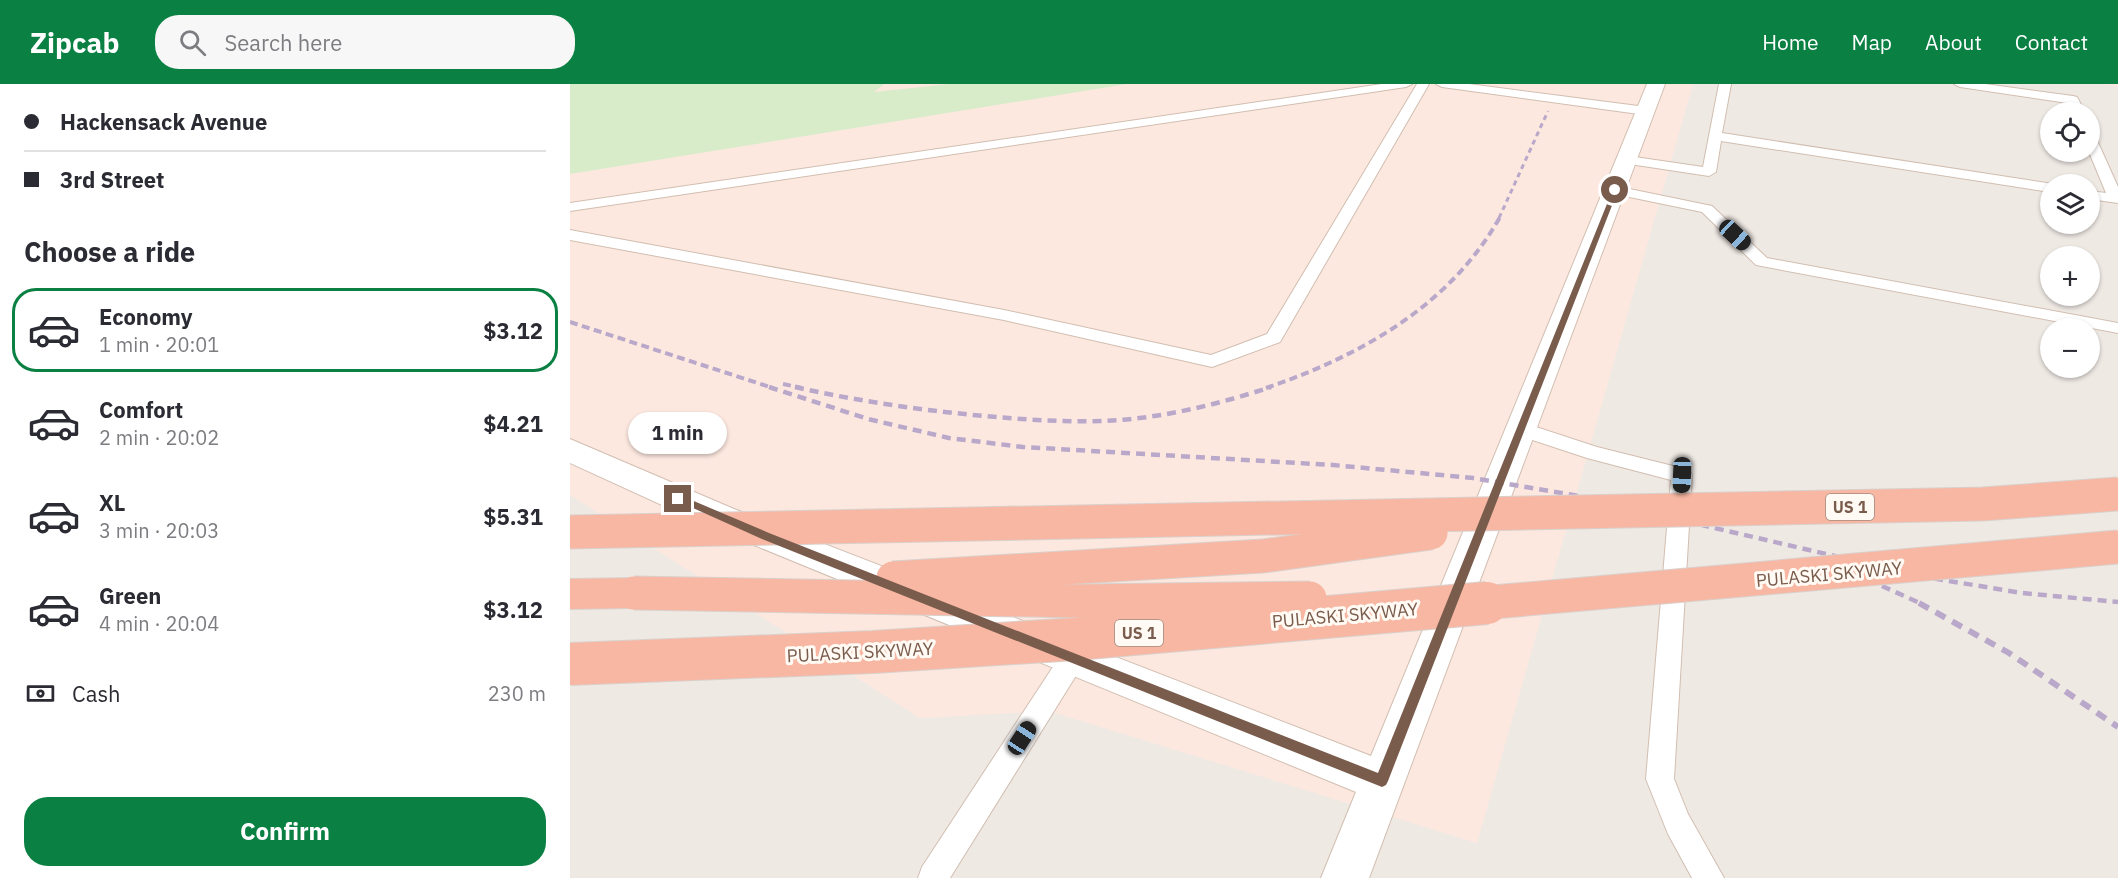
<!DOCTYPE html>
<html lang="en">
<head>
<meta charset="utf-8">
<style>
  :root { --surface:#fff; --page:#f7f7f7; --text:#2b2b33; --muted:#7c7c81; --line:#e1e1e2; --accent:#0b8043 }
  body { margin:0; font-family:"IBM Plex Sans",sans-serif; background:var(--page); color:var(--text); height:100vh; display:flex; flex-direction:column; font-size:22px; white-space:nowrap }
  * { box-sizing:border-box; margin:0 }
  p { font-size:20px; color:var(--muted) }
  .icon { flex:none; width:33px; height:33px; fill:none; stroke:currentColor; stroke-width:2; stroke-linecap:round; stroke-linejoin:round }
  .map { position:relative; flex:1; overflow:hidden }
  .side { display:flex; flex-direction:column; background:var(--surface); width:570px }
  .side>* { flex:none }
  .hud { display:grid; align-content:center; height:132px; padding:0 24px; background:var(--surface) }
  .buttons { position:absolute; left:1470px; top:18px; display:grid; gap:12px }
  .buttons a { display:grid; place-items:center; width:60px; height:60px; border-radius:50%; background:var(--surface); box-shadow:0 2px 4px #0004; font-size:30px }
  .end { position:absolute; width:27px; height:27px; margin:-14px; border:8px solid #7a5c4d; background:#fff; box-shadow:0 0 0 3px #fff }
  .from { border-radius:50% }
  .bubble { position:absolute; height:42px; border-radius:21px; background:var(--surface); box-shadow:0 2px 4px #0004; font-size:20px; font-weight:700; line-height:42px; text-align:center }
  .car { position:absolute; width:18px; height:36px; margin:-18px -9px; border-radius:8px; box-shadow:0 0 4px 2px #0007; background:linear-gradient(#222 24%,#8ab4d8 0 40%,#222 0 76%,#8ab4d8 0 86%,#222 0) }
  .hud b { display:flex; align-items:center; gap:21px; height:57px; font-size:22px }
  .hud b+b { border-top:2px solid var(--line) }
  .hud i { width:15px; height:15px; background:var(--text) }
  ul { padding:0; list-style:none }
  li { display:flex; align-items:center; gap:18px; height:84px; margin:0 12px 9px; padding:0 12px; border:3px solid transparent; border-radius:24px }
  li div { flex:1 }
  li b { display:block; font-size:22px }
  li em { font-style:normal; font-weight:700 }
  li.current { border-color:var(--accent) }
  li>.icon { width:54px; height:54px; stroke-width:1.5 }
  h2 { padding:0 24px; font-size:27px; line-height:72px }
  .pay { display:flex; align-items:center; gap:15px; height:66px; padding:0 24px; font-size:22px }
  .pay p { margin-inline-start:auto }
  .button { display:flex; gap:12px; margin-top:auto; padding:12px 24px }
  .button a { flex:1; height:69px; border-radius:24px; background:var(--accent); color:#fff; font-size:24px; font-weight:700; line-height:69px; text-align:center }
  header { display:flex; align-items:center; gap:36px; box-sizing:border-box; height:84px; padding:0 30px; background:var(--accent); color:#fff }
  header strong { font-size:28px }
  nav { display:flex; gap:33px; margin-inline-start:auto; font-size:21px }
  .search { width:420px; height:54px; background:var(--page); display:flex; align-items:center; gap:15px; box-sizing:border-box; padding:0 21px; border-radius:24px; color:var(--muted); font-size:22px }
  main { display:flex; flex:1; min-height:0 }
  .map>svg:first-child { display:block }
</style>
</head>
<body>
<header>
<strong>Zipcab</strong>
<div class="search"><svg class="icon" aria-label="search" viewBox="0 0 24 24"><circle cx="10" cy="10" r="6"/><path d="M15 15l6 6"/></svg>Search here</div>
<nav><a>Home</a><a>Map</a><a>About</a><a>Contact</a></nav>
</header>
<main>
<section class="side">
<div class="hud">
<b><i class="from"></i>Hackensack Avenue</b>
<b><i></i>3rd Street</b>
</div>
<h2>Choose a ride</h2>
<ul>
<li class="current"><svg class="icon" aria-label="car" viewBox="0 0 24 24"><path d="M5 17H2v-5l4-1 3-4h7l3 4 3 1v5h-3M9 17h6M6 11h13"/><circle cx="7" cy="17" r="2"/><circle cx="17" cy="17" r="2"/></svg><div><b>Economy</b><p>1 min · 20:01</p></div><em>$3.12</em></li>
<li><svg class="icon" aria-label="car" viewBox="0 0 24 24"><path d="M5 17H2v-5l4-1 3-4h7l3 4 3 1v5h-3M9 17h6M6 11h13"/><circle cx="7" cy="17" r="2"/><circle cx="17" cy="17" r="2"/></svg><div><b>Comfort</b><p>2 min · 20:02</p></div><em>$4.21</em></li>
<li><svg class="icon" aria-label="car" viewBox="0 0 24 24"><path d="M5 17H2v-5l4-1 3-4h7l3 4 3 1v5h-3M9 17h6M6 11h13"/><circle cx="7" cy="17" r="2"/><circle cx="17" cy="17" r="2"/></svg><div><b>XL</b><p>3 min · 20:03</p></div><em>$5.31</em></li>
<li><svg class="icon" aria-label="car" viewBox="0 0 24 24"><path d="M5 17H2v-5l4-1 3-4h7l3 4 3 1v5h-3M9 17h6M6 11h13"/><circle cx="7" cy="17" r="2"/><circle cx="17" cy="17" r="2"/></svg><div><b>Green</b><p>4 min · 20:04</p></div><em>$3.12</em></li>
</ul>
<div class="pay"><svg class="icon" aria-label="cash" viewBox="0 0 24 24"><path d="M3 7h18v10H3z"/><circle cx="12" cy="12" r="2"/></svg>Cash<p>230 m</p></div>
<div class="button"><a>Confirm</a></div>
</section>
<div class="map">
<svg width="1548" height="794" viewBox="0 0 1548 794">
  <rect width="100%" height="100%" fill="#fdf6ec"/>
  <!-- commercial -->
  <path fill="#fde8e0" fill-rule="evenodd" d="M 0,0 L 1548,0 L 1548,794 L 0,794 ZM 1480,28 L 1520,28 L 1520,68 L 1480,68 ZM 1480,100 L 1520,100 L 1520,140 L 1480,140 ZM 1480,172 L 1520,172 L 1520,212 L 1480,212 ZM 1480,244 L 1520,244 L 1520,284 L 1480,284 Z"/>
  <!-- industrial -->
  <path fill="#efe9e4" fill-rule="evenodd" d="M 1123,0 L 1531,0 L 1548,2 L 1548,794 L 0,794 L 0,411 L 350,634 L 479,627 L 907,759 ZM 1480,28 L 1520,28 L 1520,68 L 1480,68 ZM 1480,100 L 1520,100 L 1520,140 L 1480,140 ZM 1480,172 L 1520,172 L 1520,212 L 1480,212 ZM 1480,244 L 1520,244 L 1520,284 L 1480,284 Z"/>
  <!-- green -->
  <polygon fill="#d8ecc9" points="0,0 314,0 304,8 379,0 557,0 0,90"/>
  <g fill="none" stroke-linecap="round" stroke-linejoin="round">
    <!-- service casing -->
    <g stroke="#d1beb0" stroke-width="2">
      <g id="service">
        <polygon points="812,0 842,0 836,3 0,127 0,119"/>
        <polygon points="847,0 859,0 710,258 642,283 434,236 0,156 0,146 434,226 641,271 697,250"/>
        <polygon points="866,0 899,0 1076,23 1082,27 1076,31 872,3"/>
        <polygon points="1149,0 1161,0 1152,49 1483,100 1480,100 1480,108 1151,57 1146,88 1139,92 1053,79 1051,76 1058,72 1133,83"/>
        <polygon points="1384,0 1415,0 1503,12 1507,13 1515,28 1503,28 1498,19 1390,3"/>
        <polygon points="1520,50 1526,54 1548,103 1548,119 1520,115 1520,107 1536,109 1519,68"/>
        <polygon points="1045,102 1142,122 1197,174 1548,239 1548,249 1186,181 1132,128 1040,109 1038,106 1040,103"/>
        <polygon points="951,338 1027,363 1119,386 1122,391 1104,695 1118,730 1154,794 1122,794 1098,750 1076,695 1101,396 1017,374 944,350 941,345 944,340"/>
        <polygon points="503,563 512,566 516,574 512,582 380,794 348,794 352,783 494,566"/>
      </g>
    </g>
    <!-- minor casing -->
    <g stroke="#d1beb0" stroke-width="2">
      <polygon id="minor" points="1077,0 1095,0 799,794 751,794 786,708 140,443 0,379 0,355 164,425 801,672"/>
    </g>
    <!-- motorway casing -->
    <g stroke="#dad1cd" stroke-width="2">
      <polygon id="motorway" points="64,494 77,498 83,509 77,520 64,524 0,525 0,495"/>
    </g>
    <!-- service -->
    <use href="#service" fill="#fff" fill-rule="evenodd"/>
    <!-- minor -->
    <use href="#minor" fill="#fff" fill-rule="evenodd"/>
    <!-- motorway -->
    <use href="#motorway" fill="#f7b7a3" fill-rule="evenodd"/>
    <!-- rail-far3 -->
    <polyline stroke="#b9a8c9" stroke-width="3" stroke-dasharray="5 4" stroke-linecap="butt" points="929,134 978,27"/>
    <!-- rail-far2 -->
    <g stroke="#b9a8c9" stroke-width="4" stroke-dasharray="8 4.5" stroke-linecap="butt">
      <polyline points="0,238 203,304"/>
      <polyline points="213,300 232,304"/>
      <path d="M 696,304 C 790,272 880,222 930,133"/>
    </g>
    <!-- rail-far1 -->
    <g stroke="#b9a8c9" stroke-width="4.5" stroke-dasharray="9 6" stroke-linecap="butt">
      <polyline points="199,303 298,335 379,354 453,363 763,381 903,394 1003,411 1355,493 1452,509 1548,518"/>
      <path d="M 225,303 C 287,317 350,326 414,332 C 459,336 505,339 550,336 C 601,332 652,319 701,303"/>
      <polyline points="1242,475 1283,489 1352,520"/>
    </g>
    <!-- rail -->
    <polyline stroke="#b9a8c9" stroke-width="6" stroke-dasharray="11 8" stroke-linecap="butt" points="1349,519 1439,569 1548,643"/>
    <!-- motorway-bridge-far1 casing -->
    <g stroke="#dad1cd" stroke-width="35" stroke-linecap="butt">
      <g id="motorway-bridge-far1">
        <polyline points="0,448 1413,420 1548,410"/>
        <polyline points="323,494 693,472 861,449"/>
        <polyline points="64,509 510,517 740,514"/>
        <polyline points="900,520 1548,463"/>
      </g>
    </g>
    <!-- motorway-bridge casing -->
    <g stroke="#dad1cd" stroke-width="44" stroke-linecap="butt">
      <polyline id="motorway-bridge" points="0,580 303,568 506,555 917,519"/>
    </g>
    <!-- motorway-bridge-far1 -->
    <use href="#motorway-bridge-far1" stroke="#f7b7a3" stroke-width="33"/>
    <!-- motorway-bridge -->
    <use href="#motorway-bridge" stroke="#f7b7a3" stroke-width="42"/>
  </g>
  <!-- route -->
  <polygon fill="#7a5c4d" points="1043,105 1048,106 818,697 816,701 812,703 192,455 103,415 108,411 112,412 199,449 808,689"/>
  <g text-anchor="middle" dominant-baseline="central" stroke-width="6" stroke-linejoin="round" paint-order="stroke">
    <!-- shield labels -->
    <g fill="#fffaf3" stroke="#a28b7f" stroke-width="1.5">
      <rect x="1256" y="410" width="48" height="26" rx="4.5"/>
      <rect x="545" y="536" width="48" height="26" rx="4.5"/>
    </g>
    <g font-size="16" font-weight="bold" fill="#7a5c4d">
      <text x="1280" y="423">US 1</text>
      <text x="569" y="549">US 1</text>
    </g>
    <!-- street labels -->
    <g font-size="18" fill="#7a5c4d" stroke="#fffaf3">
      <text transform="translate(1259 490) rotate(-5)">PULASKI SKYWAY</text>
      <text transform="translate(775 531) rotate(-5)">PULASKI SKYWAY</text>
      <text transform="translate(290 568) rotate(-3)">PULASKI SKYWAY</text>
    </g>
  </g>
</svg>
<div class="buttons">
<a><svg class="icon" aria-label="locate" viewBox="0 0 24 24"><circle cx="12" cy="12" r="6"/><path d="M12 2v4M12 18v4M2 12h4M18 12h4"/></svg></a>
<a><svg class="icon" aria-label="layers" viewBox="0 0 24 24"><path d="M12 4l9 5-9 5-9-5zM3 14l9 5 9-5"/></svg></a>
<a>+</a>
<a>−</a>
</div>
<i class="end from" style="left:1045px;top:106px"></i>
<i class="end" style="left:108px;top:415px"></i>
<div class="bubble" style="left:58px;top:328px;width:99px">1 min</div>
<i class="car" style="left:1165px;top:151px;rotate:133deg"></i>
<i class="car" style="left:1112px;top:391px;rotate:182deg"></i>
<i class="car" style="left:452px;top:654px;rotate:33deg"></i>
</div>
</main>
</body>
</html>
